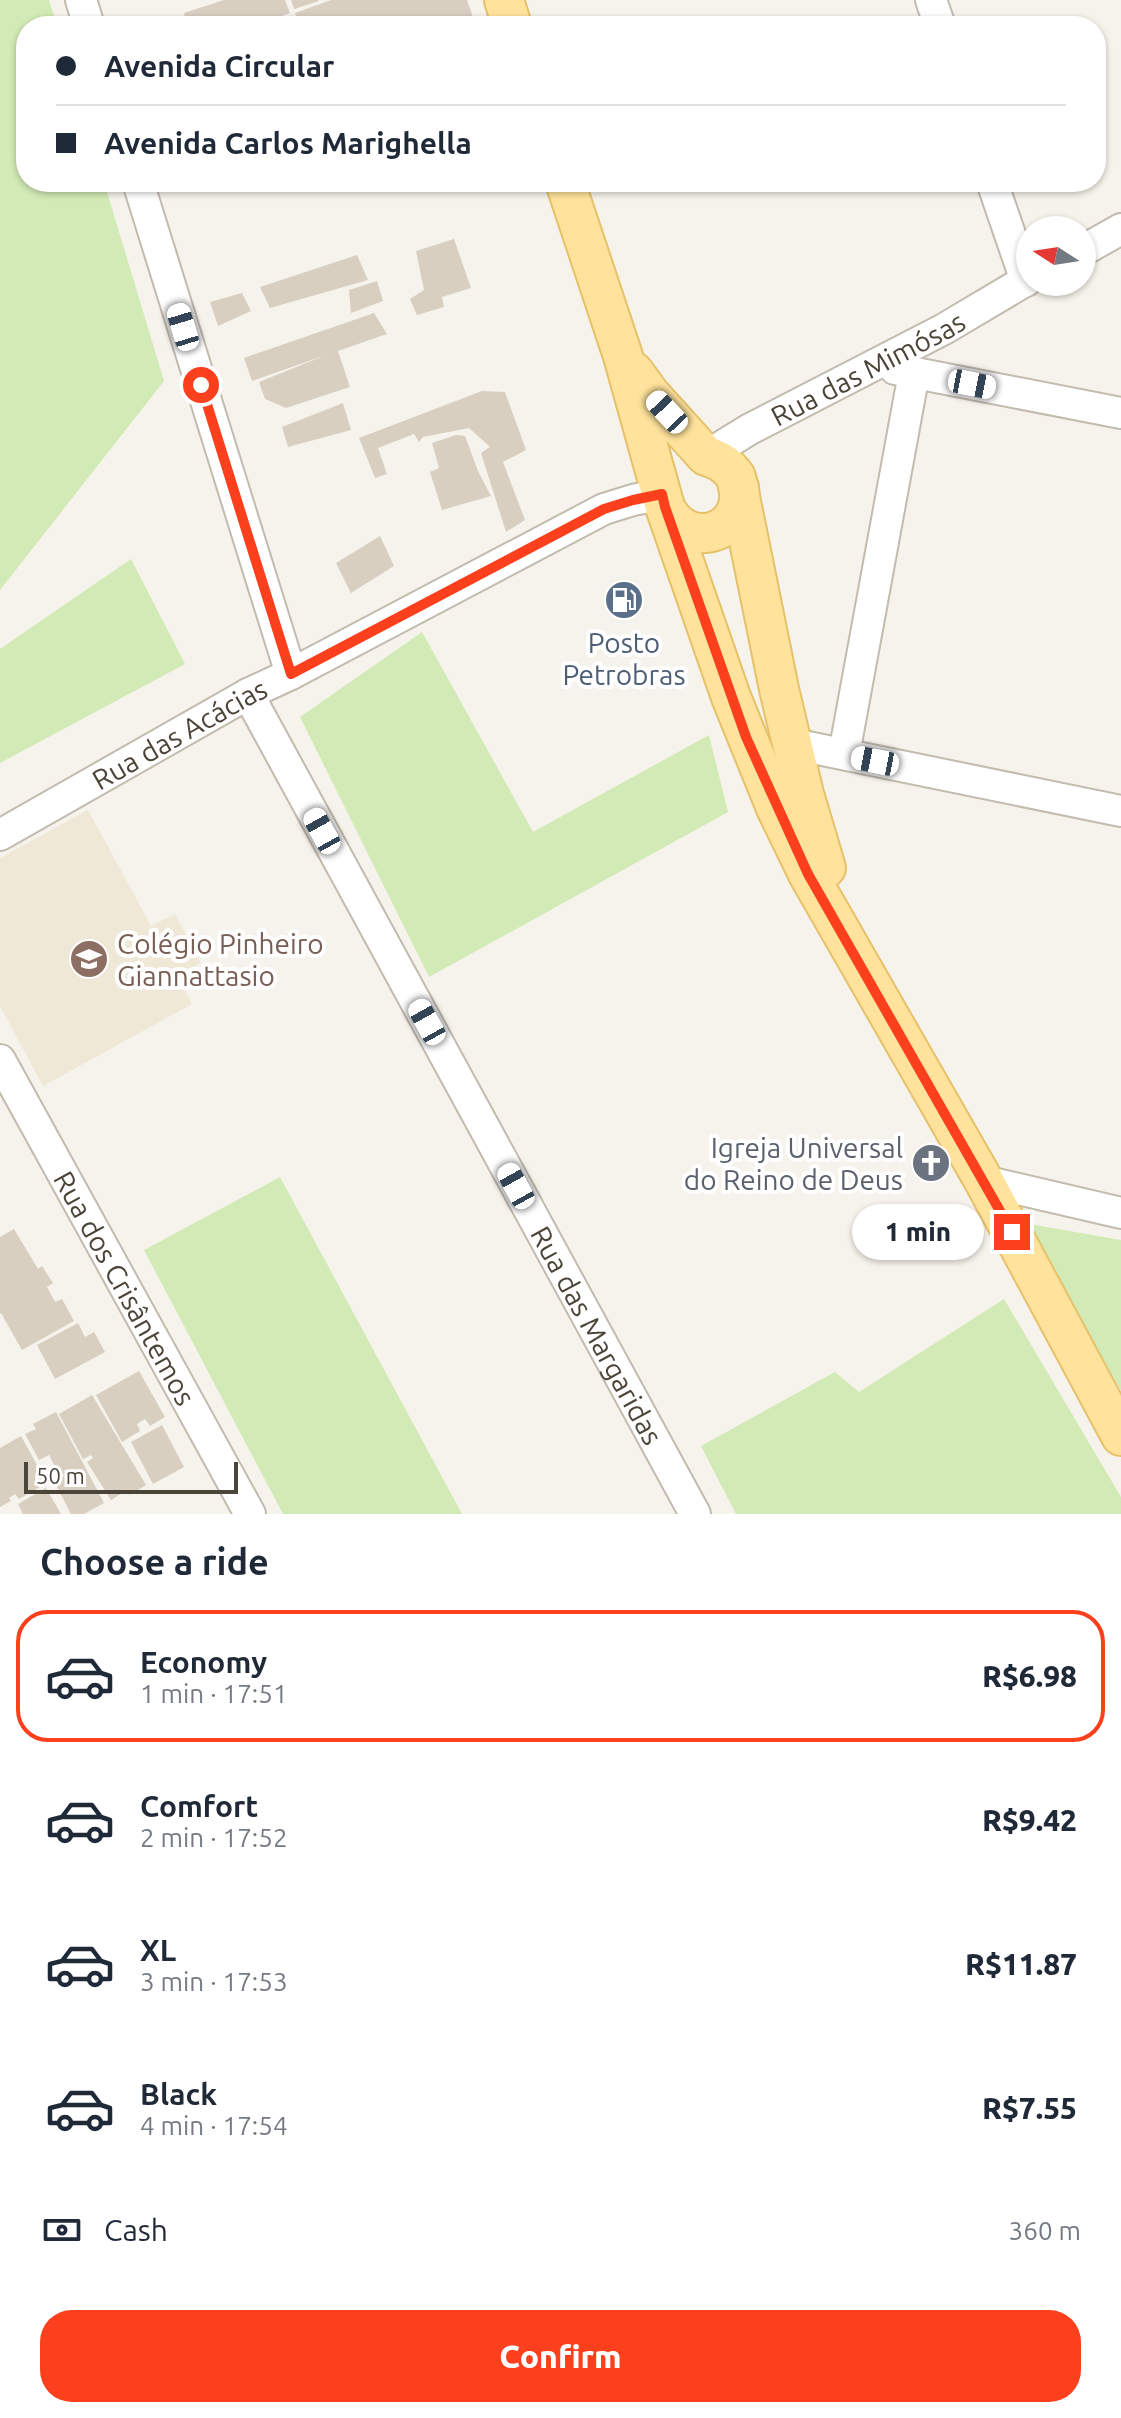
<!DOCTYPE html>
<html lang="en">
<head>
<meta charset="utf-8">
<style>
  :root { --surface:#fff; --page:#f2f2f3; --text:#1f2937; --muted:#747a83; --line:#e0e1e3; --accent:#fc3f1d }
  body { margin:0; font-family:Ubuntu,sans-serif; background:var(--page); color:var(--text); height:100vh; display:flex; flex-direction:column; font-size:30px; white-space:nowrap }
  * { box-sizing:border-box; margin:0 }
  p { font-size:26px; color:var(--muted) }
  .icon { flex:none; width:44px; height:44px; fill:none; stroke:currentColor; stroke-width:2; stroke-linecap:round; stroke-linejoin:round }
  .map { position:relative; height:1514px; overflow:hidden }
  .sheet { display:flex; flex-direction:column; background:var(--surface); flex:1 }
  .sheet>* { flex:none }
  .top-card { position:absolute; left:16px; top:16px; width:1090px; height:176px; border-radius:32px; box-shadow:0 2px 6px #0004; display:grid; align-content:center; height:176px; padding:0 40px; background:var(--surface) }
  .needle { width:52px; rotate:282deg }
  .buttons { position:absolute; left:1016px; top:216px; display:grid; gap:16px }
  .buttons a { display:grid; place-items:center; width:80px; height:80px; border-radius:50%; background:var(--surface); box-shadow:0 2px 6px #0004; font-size:40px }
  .scale { position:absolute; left:24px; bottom:20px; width:214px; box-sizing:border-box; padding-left:8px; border:4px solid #4b4439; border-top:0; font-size:22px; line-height:28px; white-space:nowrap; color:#4b4439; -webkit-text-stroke:6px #fff; paint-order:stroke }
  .end { position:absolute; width:36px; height:36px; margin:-18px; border:10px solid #fc3f1d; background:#fff; box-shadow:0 0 0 4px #fff }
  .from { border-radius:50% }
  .bubble { position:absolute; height:56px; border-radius:28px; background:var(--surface); box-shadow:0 2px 6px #0004; font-size:26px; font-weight:800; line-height:56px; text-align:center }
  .car { position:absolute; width:24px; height:48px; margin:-24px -12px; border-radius:10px; box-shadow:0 0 6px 2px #0007; background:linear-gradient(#fff 24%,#345 0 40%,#fff 0 76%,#345 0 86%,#fff 0) }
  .top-card b { display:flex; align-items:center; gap:28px; height:76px; font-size:30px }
  .top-card b+b { border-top:2px solid var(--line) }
  .top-card i { width:20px; height:20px; background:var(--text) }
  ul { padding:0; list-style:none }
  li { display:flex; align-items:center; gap:24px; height:132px; margin:0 16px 12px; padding:0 24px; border:4px solid transparent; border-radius:32px }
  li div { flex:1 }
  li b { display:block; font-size:30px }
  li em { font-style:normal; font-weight:800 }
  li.on { border-color:var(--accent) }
  li>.icon { width:72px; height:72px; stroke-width:1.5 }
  h2 { padding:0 40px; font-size:36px; line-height:96px }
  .pay { display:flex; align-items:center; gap:20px; height:88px; padding:0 40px; font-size:30px }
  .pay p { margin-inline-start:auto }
  .primary-button { display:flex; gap:16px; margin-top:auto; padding:16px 40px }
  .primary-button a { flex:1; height:92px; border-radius:32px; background:var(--accent); color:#fff; font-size:32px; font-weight:800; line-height:92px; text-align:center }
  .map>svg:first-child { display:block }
</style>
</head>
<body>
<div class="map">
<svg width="1121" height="1514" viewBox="0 0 1121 1514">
  <rect width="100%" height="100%" fill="#f6f3ec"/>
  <!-- education -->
  <polygon fill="#efe8d6" points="88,810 151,926 175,914 201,963 177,976 192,1004 43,1086 0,1006 0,858"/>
  <!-- green -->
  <g fill="#d2eab5">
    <polygon points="0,0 49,0 57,26 26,26 26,182 104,182 164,381 0,590"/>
    <polygon points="131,559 185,664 0,763 0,649"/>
    <polygon points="422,632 533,832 709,735 728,812 429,977 300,717"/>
    <polygon points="280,1177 462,1514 283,1514 144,1250"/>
    <polygon points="1024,1223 1121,1240 1121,1391"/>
    <polygon points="1004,1299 1121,1497 1121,1514 736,1514 701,1446 835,1372 859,1392"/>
  </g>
  <!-- building -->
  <g fill="#d8cfc1">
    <polygon points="224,0 285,0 290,13 255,26 186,26 184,13"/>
    <polygon points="291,0 318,0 319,1 294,9"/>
    <polygon points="331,0 467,0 476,26 300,26 295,13"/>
    <polygon points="454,239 471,288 442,297 444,307 417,315 410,299 424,290 416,251"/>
    <polygon points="357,255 368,280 270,308 260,287"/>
    <polygon points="377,281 383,301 351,313 349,290"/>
    <polygon points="242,293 251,311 218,326 210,302"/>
    <polygon points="374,313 387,334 338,351 350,387 286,408 265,399 259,382 326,355 252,381 244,358"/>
    <polygon points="482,391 505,392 526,450 503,462 525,520 506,532 481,453 490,447 469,428 423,437 419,442 414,434 378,448 387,474 375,478 359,438"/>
    <polygon points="343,403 351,430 288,447 282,427"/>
    <polygon points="456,435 465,436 478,471 491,496 442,510 430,472 439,468 432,443"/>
    <polygon points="380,536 394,566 351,593 336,563"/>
    <polygon points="14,1229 38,1269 42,1266 53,1283 47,1287 55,1302 62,1299 74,1321 22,1350 1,1313 0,1314 0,1237"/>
    <polygon points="78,1323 85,1337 94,1332 105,1352 55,1379 37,1345"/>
    <polygon points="139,1371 165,1417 150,1426 145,1419 137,1424 140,1431 122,1442 96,1395"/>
    <polygon points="92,1395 146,1485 130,1495 127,1490 111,1500 87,1462 93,1458 91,1455 83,1459 59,1414"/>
    <polygon points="56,1412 104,1503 84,1514 71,1514 54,1481 78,1468 60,1476 49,1455 39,1460 25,1434 36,1429 33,1424"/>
    <polygon points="162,1425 184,1467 153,1484 131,1442"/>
    <polygon points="21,1436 47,1483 19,1499 15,1494 9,1498 11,1501 0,1507 0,1448"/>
    <polygon points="46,1488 61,1514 23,1514 18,1504"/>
  </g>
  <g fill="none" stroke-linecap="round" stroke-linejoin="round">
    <!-- minor casing -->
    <g stroke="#c2bbae" stroke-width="34">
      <g id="minor">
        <polyline points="81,0 89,26"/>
        <polyline points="931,0 940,26"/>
        <polyline points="138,182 291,674"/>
        <polyline points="992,182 1026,281"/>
        <polyline points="1082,251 1121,229"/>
        <polyline points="895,369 1121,413"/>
        <path id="s1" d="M 706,456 L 750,429 L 944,329 L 1030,278"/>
        <path id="s2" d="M 248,694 L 695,1514"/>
        <polyline points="793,744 1121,811"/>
        <polyline points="844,754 914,373"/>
        <path id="s3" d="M 0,835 L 248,694 L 291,674 L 604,509 L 633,500 L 662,494"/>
        <path id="s4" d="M 0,1060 L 250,1514"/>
        <polyline points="984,1181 1121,1213"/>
      </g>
    </g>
    <!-- major casing -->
    <g stroke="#e6c16a" stroke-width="42">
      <g id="major">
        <polyline points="504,0 512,26"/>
        <polyline points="565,182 623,356 665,507 731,697 776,808 808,874 984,1181 1121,1436"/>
        <path d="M 634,372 L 650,394 L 706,456 C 720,460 727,465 736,477 L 779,689 L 804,794 L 826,868"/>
        <path d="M 665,507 C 686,551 745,536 739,487"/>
      </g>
    </g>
    <!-- minor -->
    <use href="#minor" stroke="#fff" stroke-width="30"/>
    <!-- major -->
    <use href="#major" stroke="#ffe39c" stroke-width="38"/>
  </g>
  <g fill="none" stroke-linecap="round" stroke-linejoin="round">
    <!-- route -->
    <polyline stroke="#fc3f1d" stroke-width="10" points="201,385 291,674 604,509 633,500 662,494 665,507 746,737 808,874 1012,1232"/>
  </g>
  <!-- icons -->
  <defs>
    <g id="fuel-disc" transform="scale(2)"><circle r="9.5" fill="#5c6f8a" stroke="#fff"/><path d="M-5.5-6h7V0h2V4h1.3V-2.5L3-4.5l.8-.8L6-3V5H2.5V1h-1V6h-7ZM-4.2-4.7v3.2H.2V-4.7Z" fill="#fff"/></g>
    <g id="school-disc" transform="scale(2)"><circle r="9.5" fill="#8d6e63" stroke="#fff"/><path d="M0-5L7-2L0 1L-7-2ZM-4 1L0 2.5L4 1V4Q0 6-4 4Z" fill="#fff"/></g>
    <g id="church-disc" transform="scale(2)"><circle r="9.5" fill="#6b7280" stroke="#fff"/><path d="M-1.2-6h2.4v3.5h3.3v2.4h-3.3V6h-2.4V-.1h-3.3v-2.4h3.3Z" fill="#fff"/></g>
  </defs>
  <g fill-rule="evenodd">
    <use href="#fuel-disc" x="624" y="600"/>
    <use href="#school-disc" x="89" y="959"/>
    <use href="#church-disc" x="931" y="1163"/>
  </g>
  <g text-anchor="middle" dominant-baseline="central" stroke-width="8" stroke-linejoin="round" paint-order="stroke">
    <!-- street labels -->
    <g font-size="28" fill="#4b4439" stroke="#fff">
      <text stroke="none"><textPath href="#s1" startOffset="184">Rua das Mimósas</textPath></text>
      <text stroke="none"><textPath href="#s3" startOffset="206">Rua das Acácias</textPath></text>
      <text stroke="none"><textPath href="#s4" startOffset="260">Rua dos Crisântemos</textPath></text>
      <text stroke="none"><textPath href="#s2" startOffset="730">Rua das Margaridas</textPath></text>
    </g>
    <!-- service labels -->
    <g font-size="28" fill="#4e5e75" stroke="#fff">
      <text x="624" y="642">Posto<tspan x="624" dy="32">Petrobras</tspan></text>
    </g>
    <!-- education labels -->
    <g font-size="28" fill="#785e54" stroke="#fff" text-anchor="start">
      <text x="117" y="943">Colégio Pinheiro<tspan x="117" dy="32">Giannattasio</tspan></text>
    </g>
    <!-- worship labels -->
    <g font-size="28" fill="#5b616d" stroke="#fff" text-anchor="end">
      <text x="903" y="1147">Igreja Universal<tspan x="903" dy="32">do Reino de Deus</tspan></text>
    </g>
  </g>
</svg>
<div class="buttons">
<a><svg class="needle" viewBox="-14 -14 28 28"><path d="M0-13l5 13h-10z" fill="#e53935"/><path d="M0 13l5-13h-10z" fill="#747a83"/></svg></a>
</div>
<div class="scale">50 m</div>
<i class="end from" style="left:201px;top:385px"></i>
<i class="end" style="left:1012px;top:1232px"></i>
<div class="bubble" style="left:852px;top:1204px;width:132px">1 min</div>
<i class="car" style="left:183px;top:327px;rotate:343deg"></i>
<i class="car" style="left:972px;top:384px;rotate:101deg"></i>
<i class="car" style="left:667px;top:412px;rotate:317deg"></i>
<i class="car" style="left:875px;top:761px;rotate:281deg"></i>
<i class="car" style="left:322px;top:831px;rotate:331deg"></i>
<i class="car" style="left:427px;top:1022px;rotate:331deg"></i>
<i class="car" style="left:516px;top:1186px;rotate:331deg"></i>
<div class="top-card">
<b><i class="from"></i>Avenida Circular</b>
<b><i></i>Avenida Carlos Marighella</b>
</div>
</div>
<section class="sheet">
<h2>Choose a ride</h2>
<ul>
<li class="on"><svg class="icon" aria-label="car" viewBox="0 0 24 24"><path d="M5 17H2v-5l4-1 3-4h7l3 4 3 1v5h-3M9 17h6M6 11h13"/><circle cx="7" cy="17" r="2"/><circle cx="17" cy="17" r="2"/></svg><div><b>Economy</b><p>1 min · 17:51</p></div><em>R$6.98</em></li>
<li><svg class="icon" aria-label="car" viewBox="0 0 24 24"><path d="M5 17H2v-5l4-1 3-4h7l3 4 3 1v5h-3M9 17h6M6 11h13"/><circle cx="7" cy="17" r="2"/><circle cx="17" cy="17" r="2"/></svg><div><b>Comfort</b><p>2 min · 17:52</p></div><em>R$9.42</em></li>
<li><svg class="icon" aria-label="car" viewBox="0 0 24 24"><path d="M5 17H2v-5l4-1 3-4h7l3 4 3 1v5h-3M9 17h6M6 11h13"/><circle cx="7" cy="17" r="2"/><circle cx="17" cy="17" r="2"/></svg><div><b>XL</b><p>3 min · 17:53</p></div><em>R$11.87</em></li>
<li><svg class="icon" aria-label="car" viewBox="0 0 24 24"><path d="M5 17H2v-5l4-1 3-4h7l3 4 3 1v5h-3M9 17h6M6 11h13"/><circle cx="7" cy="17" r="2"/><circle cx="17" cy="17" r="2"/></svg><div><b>Black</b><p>4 min · 17:54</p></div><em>R$7.55</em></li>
</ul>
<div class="pay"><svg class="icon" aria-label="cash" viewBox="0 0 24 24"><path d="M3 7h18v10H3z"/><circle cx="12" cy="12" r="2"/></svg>Cash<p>360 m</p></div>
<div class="primary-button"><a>Confirm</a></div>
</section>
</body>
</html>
